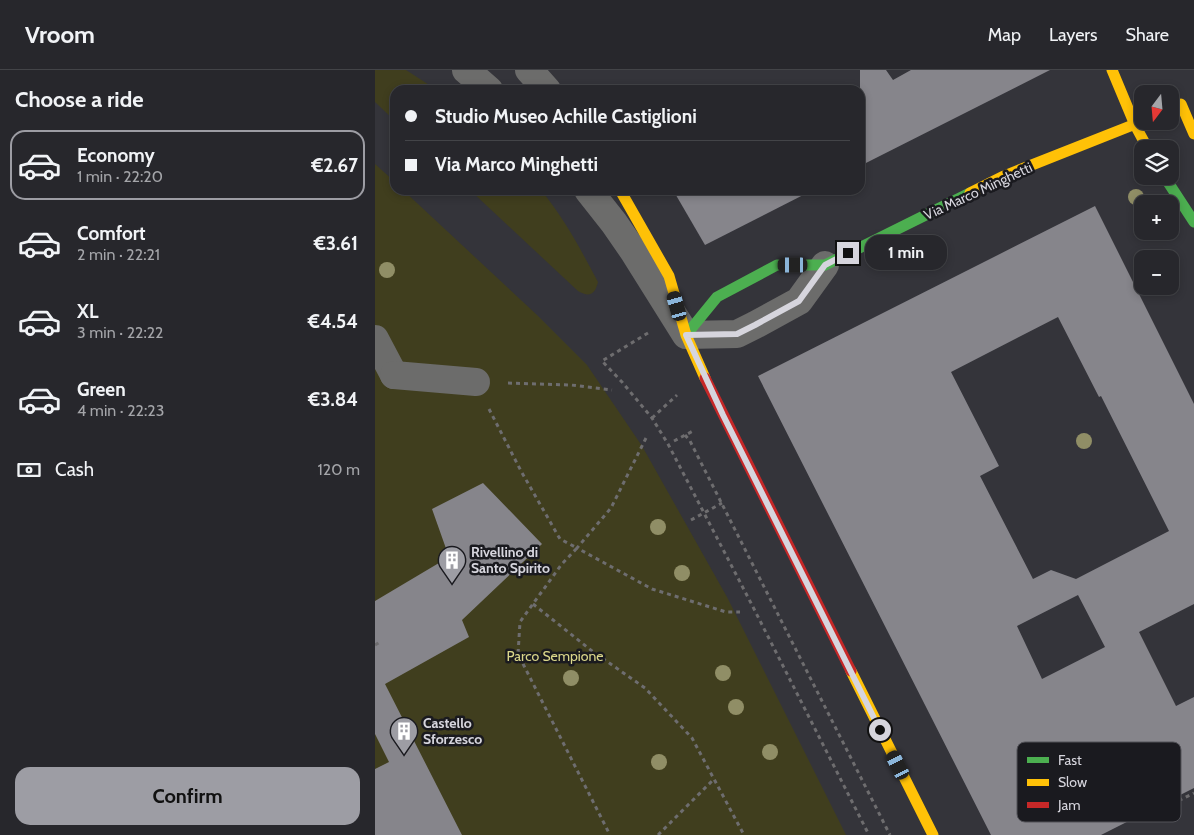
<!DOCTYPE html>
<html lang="en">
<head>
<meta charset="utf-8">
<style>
  :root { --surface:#27272c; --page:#2f2f34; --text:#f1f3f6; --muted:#a4a5a9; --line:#434448; --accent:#9d9da4 }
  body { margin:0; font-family:Cabin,sans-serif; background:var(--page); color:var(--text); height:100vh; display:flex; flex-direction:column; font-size:19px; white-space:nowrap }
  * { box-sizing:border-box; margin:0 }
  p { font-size:16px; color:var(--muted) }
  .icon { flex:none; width:28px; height:28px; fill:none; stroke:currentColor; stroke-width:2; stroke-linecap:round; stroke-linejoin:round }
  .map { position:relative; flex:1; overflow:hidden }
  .details { display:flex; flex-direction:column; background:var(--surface); width:375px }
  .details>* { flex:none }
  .top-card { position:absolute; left:15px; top:15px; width:475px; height:110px; border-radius:15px; box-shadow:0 2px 8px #0003,0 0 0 1px var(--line); display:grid; align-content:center; height:110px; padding:0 15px; background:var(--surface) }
  .needle { width:32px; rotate:196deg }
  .tools { position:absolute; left:759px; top:15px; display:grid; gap:10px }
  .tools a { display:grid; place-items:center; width:45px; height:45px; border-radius:10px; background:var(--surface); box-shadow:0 2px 8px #0003,0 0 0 1px var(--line); font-size:25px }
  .end { position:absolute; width:22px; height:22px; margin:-11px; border:6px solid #d6d5dd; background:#111; box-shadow:0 0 0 2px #111 }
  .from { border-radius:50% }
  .bubble { position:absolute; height:35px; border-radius:15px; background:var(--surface); box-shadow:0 2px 8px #0003,0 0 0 1px var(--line); font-size:16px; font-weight:700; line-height:35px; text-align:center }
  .car { position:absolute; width:15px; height:30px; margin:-15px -8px; border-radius:6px; box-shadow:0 0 4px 1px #0007; background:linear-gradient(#222 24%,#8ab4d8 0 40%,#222 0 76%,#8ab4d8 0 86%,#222 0) }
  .top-card b { display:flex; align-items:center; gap:18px; height:48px; font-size:19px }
  .top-card b+b { border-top:1px solid var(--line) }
  .top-card i { width:12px; height:12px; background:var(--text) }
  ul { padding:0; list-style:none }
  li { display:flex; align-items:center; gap:15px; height:70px; margin:0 10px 8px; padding:0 5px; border:2px solid transparent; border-radius:15px }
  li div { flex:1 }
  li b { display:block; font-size:19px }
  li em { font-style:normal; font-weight:700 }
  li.on { border-color:var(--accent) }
  li>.icon { width:45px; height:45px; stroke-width:1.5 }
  h2 { padding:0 15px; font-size:22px; line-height:60px }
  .pay { display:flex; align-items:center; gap:12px; height:55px; padding:0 15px; font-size:19px }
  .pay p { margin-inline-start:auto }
  .button { display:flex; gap:10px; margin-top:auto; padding:10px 15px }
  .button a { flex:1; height:58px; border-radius:15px; background:var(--accent); color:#111; font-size:20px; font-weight:700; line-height:58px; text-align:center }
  header { display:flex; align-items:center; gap:30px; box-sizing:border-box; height:70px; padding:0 25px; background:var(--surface); border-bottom:1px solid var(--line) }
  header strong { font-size:24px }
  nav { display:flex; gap:28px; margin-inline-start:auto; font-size:18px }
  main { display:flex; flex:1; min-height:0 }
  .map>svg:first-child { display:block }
</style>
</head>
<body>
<header>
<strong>Vroom</strong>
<nav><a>Map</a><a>Layers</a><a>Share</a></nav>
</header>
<main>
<section class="details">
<h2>Choose a ride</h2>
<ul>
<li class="on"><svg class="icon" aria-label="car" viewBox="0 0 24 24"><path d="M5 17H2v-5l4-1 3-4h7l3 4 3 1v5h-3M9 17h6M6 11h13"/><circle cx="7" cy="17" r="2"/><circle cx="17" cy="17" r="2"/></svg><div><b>Economy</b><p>1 min · 22:20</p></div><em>€2.67</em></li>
<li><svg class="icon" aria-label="car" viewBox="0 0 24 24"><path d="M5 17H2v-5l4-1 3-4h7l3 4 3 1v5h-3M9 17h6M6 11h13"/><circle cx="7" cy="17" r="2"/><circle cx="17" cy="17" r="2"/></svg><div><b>Comfort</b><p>2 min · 22:21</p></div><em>€3.61</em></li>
<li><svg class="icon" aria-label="car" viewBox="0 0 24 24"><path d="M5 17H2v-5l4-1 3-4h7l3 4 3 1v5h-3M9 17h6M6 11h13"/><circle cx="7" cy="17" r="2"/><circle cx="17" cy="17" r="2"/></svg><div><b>XL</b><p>3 min · 22:22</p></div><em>€4.54</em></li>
<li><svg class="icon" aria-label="car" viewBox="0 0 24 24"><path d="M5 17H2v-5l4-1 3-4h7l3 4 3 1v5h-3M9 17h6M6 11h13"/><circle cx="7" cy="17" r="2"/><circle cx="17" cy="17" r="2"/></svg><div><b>Green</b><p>4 min · 22:23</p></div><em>€3.84</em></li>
</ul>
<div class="pay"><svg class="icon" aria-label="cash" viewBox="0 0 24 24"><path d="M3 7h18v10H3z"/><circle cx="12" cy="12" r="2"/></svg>Cash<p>120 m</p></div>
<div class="button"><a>Confirm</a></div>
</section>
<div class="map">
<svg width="819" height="765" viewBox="0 0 819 765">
  <rect width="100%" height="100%" fill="#34343a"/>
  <!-- green -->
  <g fill="#403e1e">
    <polygon points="0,0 31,0 62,20 20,20 20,51 0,32"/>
    <polygon points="0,94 20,112 20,120 28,120 162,245 212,295 267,376 352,527 471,765 0,765"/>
    <path d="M 95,120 L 166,120 C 189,148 206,180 223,212 C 220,224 215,228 203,221 Z"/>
  </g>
  <!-- building -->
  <g fill="#86858b" fill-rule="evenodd">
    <polygon points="485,0 511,0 518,10 536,0 675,0 485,96"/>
    <polygon points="298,120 438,120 330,175"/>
    <path d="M 720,136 L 819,334 L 819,534 L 764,562 L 801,636 L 819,627 L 819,718 L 726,765 L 616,765 L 383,306 ZM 683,247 L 724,327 L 726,326 L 794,461 L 701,509 L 676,500 L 658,509 L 605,406 L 624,396 L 576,302 ZM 703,525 L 730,577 L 667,609 L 642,556 Z"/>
    <polygon points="108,413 167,474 87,550 94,567 10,614 87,765 0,765 0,699 14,692 0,664 0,531 74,487 57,439"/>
  </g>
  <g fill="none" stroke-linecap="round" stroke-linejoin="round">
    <!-- path -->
    <g stroke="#6e6d6f" stroke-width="3" stroke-dasharray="4 4" stroke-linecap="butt">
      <polyline points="273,263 227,291 247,312 277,348 293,374 377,535 494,765"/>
      <polyline points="133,313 196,315 237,320"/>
      <polyline points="114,339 146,401 185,469 202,478 186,495 145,552 143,584 235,765"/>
      <polyline points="277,348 302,325"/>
      <polyline points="310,365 315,371 515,765"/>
      <polyline points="271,368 236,438 202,478 277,519 351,542 365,542"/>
      <polyline points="299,371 318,361"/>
      <polyline points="316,450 347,433"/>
      <polyline points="158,534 217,581 270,618 317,668 369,765"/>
      <polyline points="0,575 5,572"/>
      <polyline points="775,745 819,723"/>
      <polyline points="283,765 339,709"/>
    </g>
    <!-- street -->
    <g stroke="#6c6c6b" stroke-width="28">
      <polyline points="91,0 114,20"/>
      <polyline points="154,0 172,20"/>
      <polyline points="213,120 239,153 259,182 311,265 362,264 380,255 424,231 450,195"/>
      <polyline points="0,269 19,305"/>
      <polyline points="19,305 101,312"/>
    </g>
    <!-- fast -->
    <g stroke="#4caf50" stroke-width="11">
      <polyline points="789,106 819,152"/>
      <polyline points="311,265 342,227 402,195 450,195 595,123"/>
    </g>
    <!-- slow -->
    <g stroke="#ffc107" stroke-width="11">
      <polyline points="737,0 760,55 773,79"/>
      <polyline points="806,34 819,64"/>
      <polyline points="245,120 294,206 311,265 330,308"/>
      <polyline points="595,123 629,106 768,51"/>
      <polyline points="476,601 558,765"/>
    </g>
    <!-- jam -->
    <polyline stroke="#c62828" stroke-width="11" points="330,308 476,601"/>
  </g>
  <!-- trees -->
  <g fill="#908e66">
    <circle cx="761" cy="127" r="8"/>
    <circle cx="12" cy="200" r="8"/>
    <circle cx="709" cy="371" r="8"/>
    <circle cx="283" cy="457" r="8"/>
    <circle cx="307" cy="503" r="8"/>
    <circle cx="348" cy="603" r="8"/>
    <circle cx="196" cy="608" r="8"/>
    <circle cx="361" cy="637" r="8"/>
    <circle cx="395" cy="682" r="8"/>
    <circle cx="284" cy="692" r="8"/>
  </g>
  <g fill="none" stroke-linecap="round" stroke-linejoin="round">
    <!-- route -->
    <polyline stroke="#d6d5dd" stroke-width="6" points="473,183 450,195 424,231 380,255 362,264 311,265 348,345 505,660"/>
  </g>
  <!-- icons -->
  <defs>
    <g id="building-pin" transform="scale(1.4375)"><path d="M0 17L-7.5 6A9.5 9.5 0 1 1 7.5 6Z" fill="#9d9da4" stroke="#1a1a1f"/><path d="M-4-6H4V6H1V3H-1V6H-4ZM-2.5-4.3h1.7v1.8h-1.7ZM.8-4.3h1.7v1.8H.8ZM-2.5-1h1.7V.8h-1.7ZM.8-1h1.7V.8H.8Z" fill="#fff"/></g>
  </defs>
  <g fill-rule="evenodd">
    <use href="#building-pin" x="77" y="490"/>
    <use href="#building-pin" x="29" y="661"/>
  </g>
  <g text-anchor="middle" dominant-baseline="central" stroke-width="5" stroke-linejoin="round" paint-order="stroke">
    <!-- street labels -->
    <g font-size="14" fill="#d6d5dd" stroke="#1a1a1f">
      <text transform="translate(603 121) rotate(-25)">Via Marco Minghetti</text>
    </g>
    <!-- poi labels -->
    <g font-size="14" font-weight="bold" fill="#d6d5dd" stroke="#1a1a1f" text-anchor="start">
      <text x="96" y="482">Rivellino di<tspan x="96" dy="16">Santo Spirito</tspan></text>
      <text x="48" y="653">Castello<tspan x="48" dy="16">Sforzesco</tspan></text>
    </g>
    <!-- park labels -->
    <g font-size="14" fill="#dbd78a" stroke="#1a1a1f">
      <text x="180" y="586">Parco Sempione</text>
    </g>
  </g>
  <!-- legend -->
  <rect x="642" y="672" width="164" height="80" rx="8" fill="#1a1a1f" stroke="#525258" stroke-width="1"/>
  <rect x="652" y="687" width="22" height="6" fill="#4caf50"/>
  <rect x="652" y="709" width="22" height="7" fill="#ffc107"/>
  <rect x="652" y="732" width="22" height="6" fill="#c62828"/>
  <g font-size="14" fill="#d6d5dd">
    <text x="683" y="695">Fast</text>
    <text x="683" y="717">Slow</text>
    <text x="683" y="740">Jam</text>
  </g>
</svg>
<div class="tools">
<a><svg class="needle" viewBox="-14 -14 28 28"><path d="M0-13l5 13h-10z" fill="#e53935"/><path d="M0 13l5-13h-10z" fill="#a4a5a9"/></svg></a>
<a><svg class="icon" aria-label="layers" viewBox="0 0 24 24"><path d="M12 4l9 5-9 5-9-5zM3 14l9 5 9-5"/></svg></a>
<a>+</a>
<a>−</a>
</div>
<i class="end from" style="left:505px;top:660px"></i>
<i class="end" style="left:473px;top:183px"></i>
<div class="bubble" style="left:490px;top:165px;width:82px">1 min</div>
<i class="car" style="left:418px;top:195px;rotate:270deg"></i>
<i class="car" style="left:302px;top:236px;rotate:344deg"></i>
<i class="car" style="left:523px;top:695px;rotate:333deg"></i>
<div class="top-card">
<b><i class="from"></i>Studio Museo Achille Castiglioni</b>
<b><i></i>Via Marco Minghetti</b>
</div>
</div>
</main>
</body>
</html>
